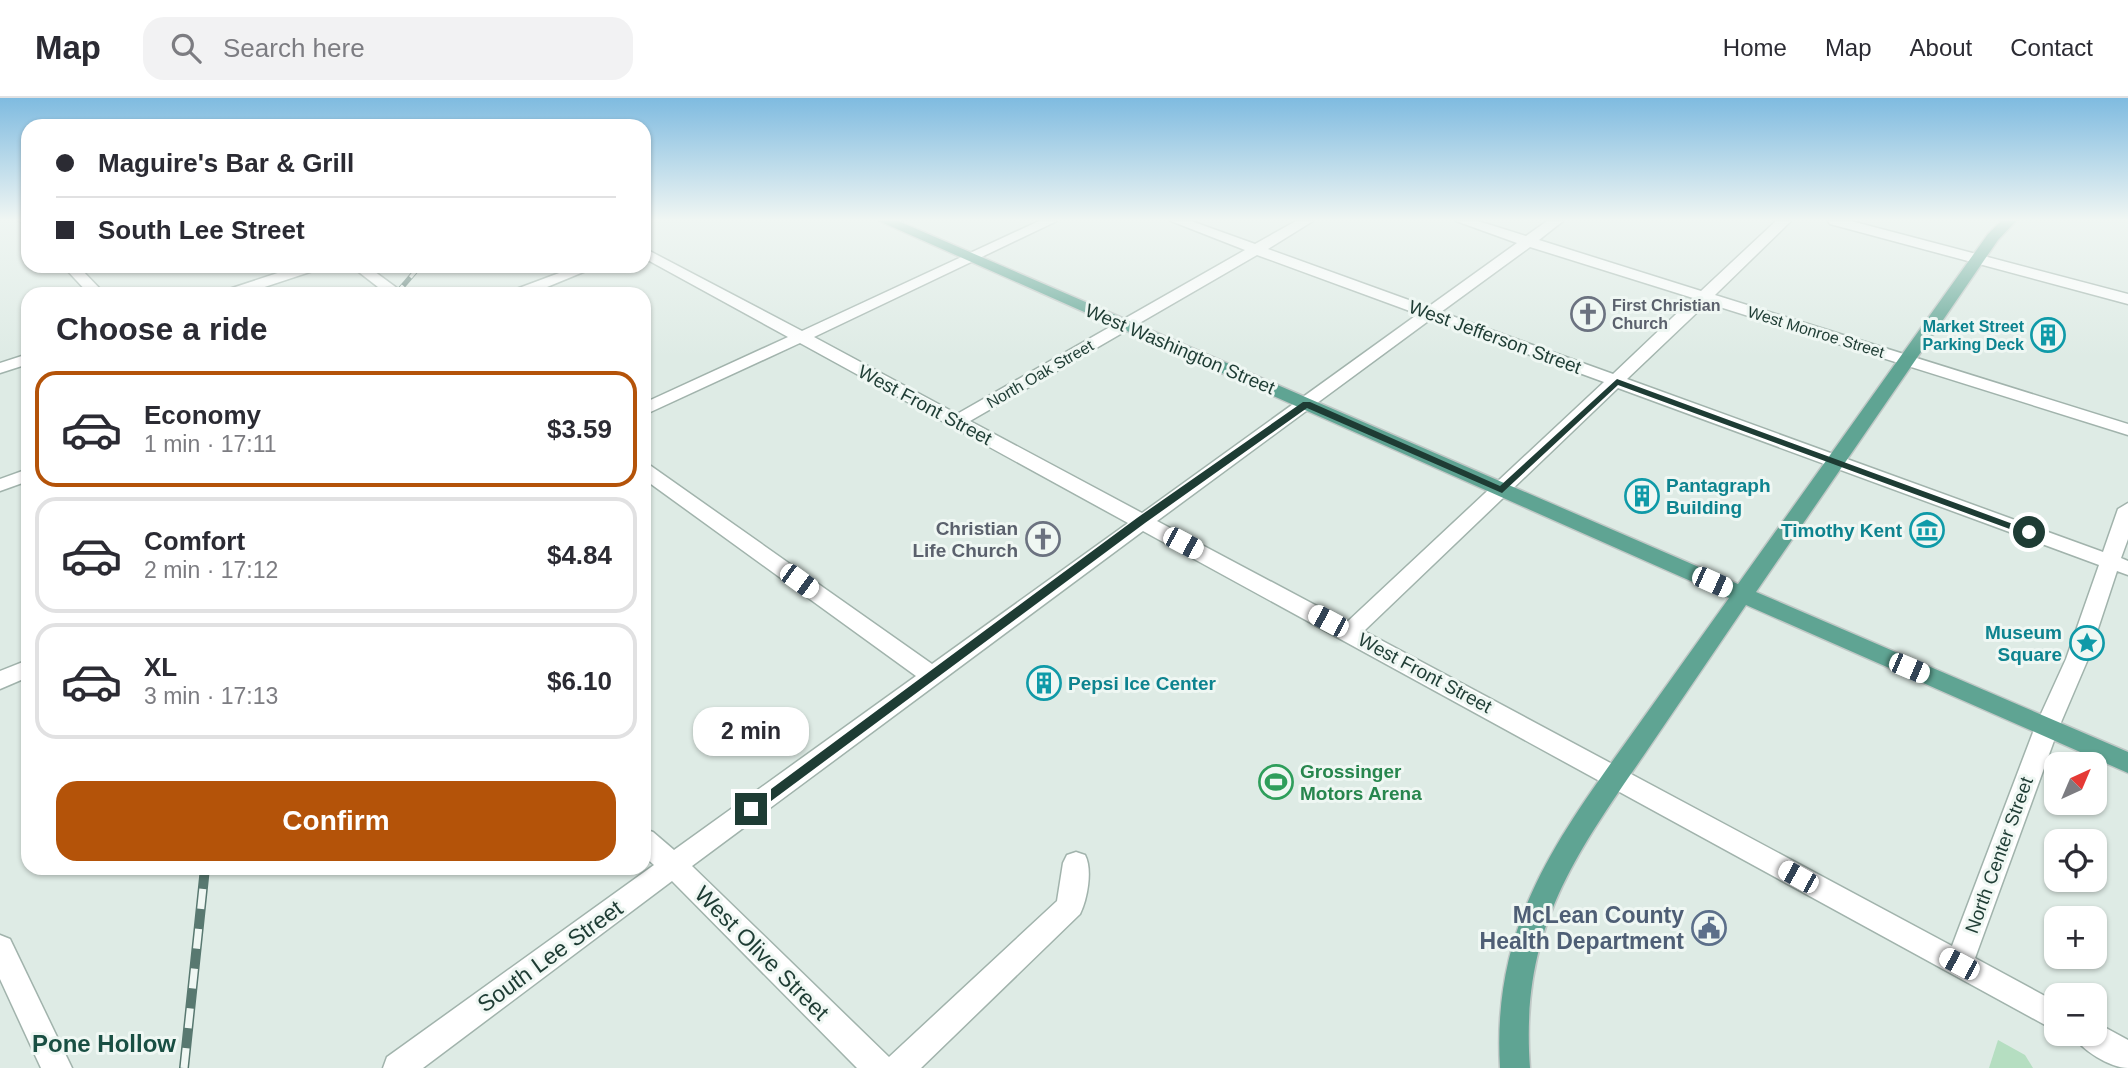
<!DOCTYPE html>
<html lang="en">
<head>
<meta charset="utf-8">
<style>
  :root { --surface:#fff; --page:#f2f2f3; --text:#2b2b33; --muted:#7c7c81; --line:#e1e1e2; --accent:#b45309 }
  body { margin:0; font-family:Helvetica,sans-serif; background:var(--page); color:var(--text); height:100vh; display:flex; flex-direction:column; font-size:26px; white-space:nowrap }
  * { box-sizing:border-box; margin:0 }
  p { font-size:23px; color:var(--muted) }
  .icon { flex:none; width:38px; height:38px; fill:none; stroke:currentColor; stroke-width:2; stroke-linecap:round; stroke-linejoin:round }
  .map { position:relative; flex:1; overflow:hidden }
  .side { position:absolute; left:21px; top:189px; width:630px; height:588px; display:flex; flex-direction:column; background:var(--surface); border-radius:21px; box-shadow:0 2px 5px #0004 }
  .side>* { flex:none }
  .banner { position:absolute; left:21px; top:21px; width:630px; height:154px; border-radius:21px; box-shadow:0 2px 5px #0004; display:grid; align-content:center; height:154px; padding:0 35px; background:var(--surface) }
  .needle { width:46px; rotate:44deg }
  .fabs { position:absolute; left:2044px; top:654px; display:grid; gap:14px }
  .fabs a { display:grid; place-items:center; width:63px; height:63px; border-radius:14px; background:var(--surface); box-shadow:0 2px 5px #0004; font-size:35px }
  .end { position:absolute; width:32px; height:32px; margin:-16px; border:9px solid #1e3c34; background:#fff; box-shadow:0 0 0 4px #fff }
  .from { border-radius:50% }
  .bubble { position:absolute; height:49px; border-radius:21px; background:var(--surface); box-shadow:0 2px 5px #0004; font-size:23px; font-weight:800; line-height:49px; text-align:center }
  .car { position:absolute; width:21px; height:42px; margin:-21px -10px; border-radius:9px; box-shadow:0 0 5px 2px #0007; background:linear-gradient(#fff 24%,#345 0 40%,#fff 0 76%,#345 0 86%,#fff 0) }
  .banner b { display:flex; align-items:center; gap:24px; height:66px; font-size:26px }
  .banner b+b { border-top:2px solid var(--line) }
  .banner i { width:18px; height:18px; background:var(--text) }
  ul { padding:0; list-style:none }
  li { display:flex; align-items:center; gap:21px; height:116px; margin:0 14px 10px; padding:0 21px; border:4px solid var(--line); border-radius:21px }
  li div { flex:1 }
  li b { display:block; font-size:26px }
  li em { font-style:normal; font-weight:800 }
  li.selected { border-color:var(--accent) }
  li>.icon { width:63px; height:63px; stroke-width:1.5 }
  h2 { padding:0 35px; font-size:32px; line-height:84px }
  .button { display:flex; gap:14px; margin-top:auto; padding:14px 35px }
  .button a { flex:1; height:80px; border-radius:21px; background:var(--accent); color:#fff; font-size:28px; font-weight:800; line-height:80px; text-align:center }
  header { display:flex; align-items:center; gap:42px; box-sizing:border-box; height:98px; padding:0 35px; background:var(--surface); border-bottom:2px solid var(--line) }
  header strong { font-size:33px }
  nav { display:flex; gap:38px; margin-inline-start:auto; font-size:24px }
  .search { width:490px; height:63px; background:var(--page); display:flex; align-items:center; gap:18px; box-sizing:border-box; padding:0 24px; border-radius:21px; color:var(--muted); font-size:26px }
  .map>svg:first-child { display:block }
</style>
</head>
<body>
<header>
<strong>Map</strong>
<div class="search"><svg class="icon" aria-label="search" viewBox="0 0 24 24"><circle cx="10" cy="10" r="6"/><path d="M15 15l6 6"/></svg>Search here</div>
<nav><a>Home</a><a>Map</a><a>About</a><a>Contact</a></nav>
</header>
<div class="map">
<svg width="2128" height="970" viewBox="0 0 2128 970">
  <rect width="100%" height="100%" fill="#deebe5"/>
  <!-- green -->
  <polygon fill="#b5dec1" points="1998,942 2025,957 2033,970 1989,970"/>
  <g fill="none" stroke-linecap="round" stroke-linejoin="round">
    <!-- minor casing -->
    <g stroke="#a1b3ac" stroke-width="3">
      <g id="minor">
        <polygon points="19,123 28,123 28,129"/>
        <path d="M 1039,123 L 1057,123 L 814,239 L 957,316 L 1245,152 L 1171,123 L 1191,123 L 1255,146 L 1296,123 L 1313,123 L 1268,151 L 1428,209 L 1517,145 L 1456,123 L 1478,123 L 1526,138 L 1547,123 L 1563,123 L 1539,142 L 1701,193 L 1776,123 L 1791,123 L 1715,197 L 2128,326 L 2128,337 L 1707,205 L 1627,281 L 2103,454 L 2118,411 L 2128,405 L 2128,441 L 2121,460 L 2128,463 L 2128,477 L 2117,473 L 2088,561 L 2059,629 L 1975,860 L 2056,904 L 2056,933 L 1143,433 L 692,768 L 889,959 L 1057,803 L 1063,765 L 1067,757 L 1076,754 L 1085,757 C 1093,772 1087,802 1080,816 L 921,970 L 857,970 L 672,783 L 423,970 L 383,970 L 387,959 L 654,767 L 644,758 L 644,731 L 653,734 L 674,752 L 916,578 L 644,381 L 644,366 L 651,368 L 932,566 L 1128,425 L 800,245 L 644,317 L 644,305 L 788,239 L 644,160 L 644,150 L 802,233 ZM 1530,149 L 1693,200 L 1613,276 L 1441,214 ZM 1257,157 L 1418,216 L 1142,415 L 970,323 ZM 1431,221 L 1604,284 L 1347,524 L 1157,423 ZM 1618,290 L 2099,467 L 2066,561 L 2035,629 L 1952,848 L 1364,533 Z"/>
        <polygon points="1828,123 1851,123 2128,196 2128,206 1830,126"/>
        <polygon points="63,168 78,168 105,196 89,196"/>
        <polygon points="299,168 321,168 319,171 243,196 220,196 223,193"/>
        <polygon points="351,168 367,168 405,196 387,196"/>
        <polygon points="578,168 598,168 530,196 508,196 511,193"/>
        <polygon points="28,256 28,266 0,275 0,265"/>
        <polygon points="28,371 28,383 0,393 0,381"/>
        <polygon points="28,562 28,579 0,591 0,573"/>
        <polygon points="0,837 10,841 72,970 41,970 0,881"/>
        <path d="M 2095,924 L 2128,942 L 2128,970 C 2111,970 2080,952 2073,936 L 2095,936 Z"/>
      </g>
    </g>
    <!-- major casing -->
    <g stroke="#c0c8c6" stroke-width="3">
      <path id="major" d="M 879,123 L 898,123 L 1738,486 L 1988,136 L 2001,123 L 2016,123 L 1998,142 L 1756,494 L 2128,654 L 2128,675 L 1746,507 C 1712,557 1678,607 1644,657 C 1571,763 1520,835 1530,970 L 1500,970 C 1492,835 1549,751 1624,647 C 1659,598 1694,549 1729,500 Z"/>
    </g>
    <!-- minor -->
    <use href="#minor" fill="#fff" fill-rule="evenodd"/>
    <!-- major -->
    <use href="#major" fill="#5fa493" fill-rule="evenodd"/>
    <!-- rail-far1 casing -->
    <g stroke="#587870" stroke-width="5">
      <polyline id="rail-far1" points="396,196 420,168"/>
    </g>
    <!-- rail casing -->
    <g stroke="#587870" stroke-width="10">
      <polyline id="rail" points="184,970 205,770"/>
    </g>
    <!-- rail-far1 -->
    <use href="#rail-far1" stroke="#eff7f3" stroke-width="3.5" stroke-dasharray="11" stroke-linecap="butt"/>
    <!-- rail -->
    <use href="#rail" stroke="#eff7f3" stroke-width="7" stroke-dasharray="20" stroke-linecap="butt"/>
  </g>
  <!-- sky -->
  <linearGradient id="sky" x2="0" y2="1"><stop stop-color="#7fbbe0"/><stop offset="0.47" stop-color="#f0f6f3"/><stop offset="1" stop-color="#f0f6f3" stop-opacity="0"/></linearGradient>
  <rect width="2128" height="259" fill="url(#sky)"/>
  <!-- route -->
  <polygon fill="#1e3c34" points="1617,281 2035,434 2026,437 1618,287 1502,395 1307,310 1145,425 755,715 746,715 744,711 1137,420 1303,304 1310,304 1500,388"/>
  <!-- icons -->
  <defs>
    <g id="church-ring" transform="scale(1.75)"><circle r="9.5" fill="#eff7f3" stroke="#6b7280" stroke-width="1.5"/><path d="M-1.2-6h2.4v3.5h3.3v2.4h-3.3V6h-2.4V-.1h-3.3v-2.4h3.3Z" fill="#6b7280"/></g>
    <g id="building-ring" transform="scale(1.75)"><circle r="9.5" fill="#eff7f3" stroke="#0f9aa8" stroke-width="1.5"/><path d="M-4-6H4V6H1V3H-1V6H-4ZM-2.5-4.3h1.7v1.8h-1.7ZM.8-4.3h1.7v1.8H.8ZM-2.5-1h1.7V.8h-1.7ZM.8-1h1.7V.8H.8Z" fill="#0f9aa8"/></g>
    <g id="museum-ring" transform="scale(1.75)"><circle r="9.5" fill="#eff7f3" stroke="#0f9aa8" stroke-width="1.5"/><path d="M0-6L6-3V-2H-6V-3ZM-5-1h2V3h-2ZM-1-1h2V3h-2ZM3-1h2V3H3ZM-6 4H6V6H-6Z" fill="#0f9aa8"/></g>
    <g id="sight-ring" transform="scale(1.75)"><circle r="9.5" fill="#eff7f3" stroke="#0f9aa8" stroke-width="1.5"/><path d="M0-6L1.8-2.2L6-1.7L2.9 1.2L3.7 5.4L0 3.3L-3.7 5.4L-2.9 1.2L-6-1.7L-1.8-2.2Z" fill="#0f9aa8"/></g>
    <g id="stadium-ring" transform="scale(1.75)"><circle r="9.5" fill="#eff7f3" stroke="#2e9e5b" stroke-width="1.5"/><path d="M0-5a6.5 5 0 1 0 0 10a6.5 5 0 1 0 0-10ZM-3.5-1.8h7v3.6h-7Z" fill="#2e9e5b"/></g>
    <g id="civic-ring" transform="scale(1.75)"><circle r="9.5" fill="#eff7f3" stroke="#5c6f8a" stroke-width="1.5"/><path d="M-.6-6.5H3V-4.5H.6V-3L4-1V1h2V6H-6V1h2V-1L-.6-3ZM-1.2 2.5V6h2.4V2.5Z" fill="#5c6f8a"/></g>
  </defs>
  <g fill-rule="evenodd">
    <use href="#church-ring" x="1588" y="216"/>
    <use href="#building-ring" x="2048" y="237"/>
    <use href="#building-ring" x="1642" y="398"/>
    <use href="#museum-ring" x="1927" y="432"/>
    <use href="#church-ring" x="1043" y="441"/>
    <use href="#sight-ring" x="2087" y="545"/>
    <use href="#building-ring" x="1044" y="585"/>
    <use href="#stadium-ring" x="1276" y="684"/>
    <use href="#civic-ring" x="1709" y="830"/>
  </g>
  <g text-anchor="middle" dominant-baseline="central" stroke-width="6" stroke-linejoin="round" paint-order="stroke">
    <!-- far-worship labels -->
    <g font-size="16" font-weight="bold" fill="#5b616d" stroke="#eff7f3" text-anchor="start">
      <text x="1612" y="207">First Christian<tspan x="1612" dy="18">Church</tspan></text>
    </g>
    <!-- far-culture labels -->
    <g font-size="16" font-weight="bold" fill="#0d838f" stroke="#eff7f3" text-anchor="end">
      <text x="2024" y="228">Market Street<tspan x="2024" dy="18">Parking Deck</tspan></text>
    </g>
    <!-- far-street labels -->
    <g font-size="16" fill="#1e3c34" stroke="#eff7f3">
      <text transform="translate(1816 234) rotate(17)">West Monroe Street</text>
      <text transform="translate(1040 276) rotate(-30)">North Oak Street</text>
    </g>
    <!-- street labels -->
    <g font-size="19" fill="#1e3c34" stroke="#eff7f3">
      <text transform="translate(1495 239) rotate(20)">West Jefferson Street</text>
      <text transform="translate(1180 251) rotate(23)">West Washington Street</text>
      <text transform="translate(925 307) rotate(28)">West Front Street</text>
      <text transform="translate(1425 575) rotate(28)">West Front Street</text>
      <text transform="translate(1999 757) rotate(-70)">North Center Street</text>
    </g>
    <!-- culture labels -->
    <g font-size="19" font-weight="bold" fill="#0d838f" stroke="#eff7f3" text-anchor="start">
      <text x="1666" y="387">Pantagraph<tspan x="1666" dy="22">Building</tspan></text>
      <text x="1902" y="432" text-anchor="end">Timothy Kent</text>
      <text x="2062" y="534" text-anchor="end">Museum<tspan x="2062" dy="22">Square</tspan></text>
      <text x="1068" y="585">Pepsi Ice Center</text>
    </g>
    <!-- worship labels -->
    <g font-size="19" font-weight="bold" fill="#5b616d" stroke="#eff7f3" text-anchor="end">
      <text x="1018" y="430">Christian<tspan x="1018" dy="22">Life Church</tspan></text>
    </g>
    <!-- leisure labels -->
    <g font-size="19" font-weight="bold" fill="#27864d" stroke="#eff7f3" text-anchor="start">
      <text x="1300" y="673">Grossinger<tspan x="1300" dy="22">Motors Arena</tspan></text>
    </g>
    <!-- near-service labels -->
    <g font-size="23" font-weight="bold" fill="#4e5e75" stroke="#eff7f3" text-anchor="end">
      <text x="1684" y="817">McLean County<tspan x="1684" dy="26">Health Department</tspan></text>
    </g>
    <!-- near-street labels -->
    <g font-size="23" fill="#1e3c34" stroke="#eff7f3">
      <text transform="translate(762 855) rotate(45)">West Olive Street</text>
      <text transform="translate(550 858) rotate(-36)">South Lee Street</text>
    </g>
    <!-- near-neighbourhood labels -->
    <g font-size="24" font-weight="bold" fill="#194f43" stroke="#eff7f3">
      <text x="104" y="945">Pone Hollow</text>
    </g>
  </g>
</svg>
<div class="fabs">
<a><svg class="needle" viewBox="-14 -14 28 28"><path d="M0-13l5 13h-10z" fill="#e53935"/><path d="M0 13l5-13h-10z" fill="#7c7c81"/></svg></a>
<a><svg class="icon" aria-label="locate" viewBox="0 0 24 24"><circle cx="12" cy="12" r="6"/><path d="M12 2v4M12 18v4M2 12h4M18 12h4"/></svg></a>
<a>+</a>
<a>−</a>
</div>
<i class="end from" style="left:2029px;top:434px"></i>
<i class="end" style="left:751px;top:711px"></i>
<div class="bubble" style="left:693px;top:609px;width:116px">2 min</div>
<i class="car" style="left:1183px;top:445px;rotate:118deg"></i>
<i class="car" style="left:799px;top:483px;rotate:126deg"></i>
<i class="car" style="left:1712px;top:484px;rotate:114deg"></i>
<i class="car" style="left:1328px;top:523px;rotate:298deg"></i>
<i class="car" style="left:1909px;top:570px;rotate:113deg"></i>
<i class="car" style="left:1798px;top:779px;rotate:299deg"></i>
<i class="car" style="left:1959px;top:866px;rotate:298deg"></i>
<div class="banner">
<b><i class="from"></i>Maguire's Bar &amp; Grill</b>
<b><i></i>South Lee Street</b>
</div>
<section class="side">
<h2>Choose a ride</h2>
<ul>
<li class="selected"><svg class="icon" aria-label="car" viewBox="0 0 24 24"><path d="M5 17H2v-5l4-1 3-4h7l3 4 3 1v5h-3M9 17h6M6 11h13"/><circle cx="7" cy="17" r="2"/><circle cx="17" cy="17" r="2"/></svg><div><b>Economy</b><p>1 min · 17:11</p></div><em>$3.59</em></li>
<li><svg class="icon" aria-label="car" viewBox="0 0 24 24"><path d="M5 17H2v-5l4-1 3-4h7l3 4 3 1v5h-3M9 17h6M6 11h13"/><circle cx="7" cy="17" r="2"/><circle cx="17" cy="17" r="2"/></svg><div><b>Comfort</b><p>2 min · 17:12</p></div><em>$4.84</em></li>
<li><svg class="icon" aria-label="car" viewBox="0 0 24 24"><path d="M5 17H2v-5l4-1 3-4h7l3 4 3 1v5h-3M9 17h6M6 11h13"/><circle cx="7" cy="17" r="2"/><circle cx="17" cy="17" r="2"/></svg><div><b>XL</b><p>3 min · 17:13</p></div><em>$6.10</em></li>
</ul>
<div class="button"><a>Confirm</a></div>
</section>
</div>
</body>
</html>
